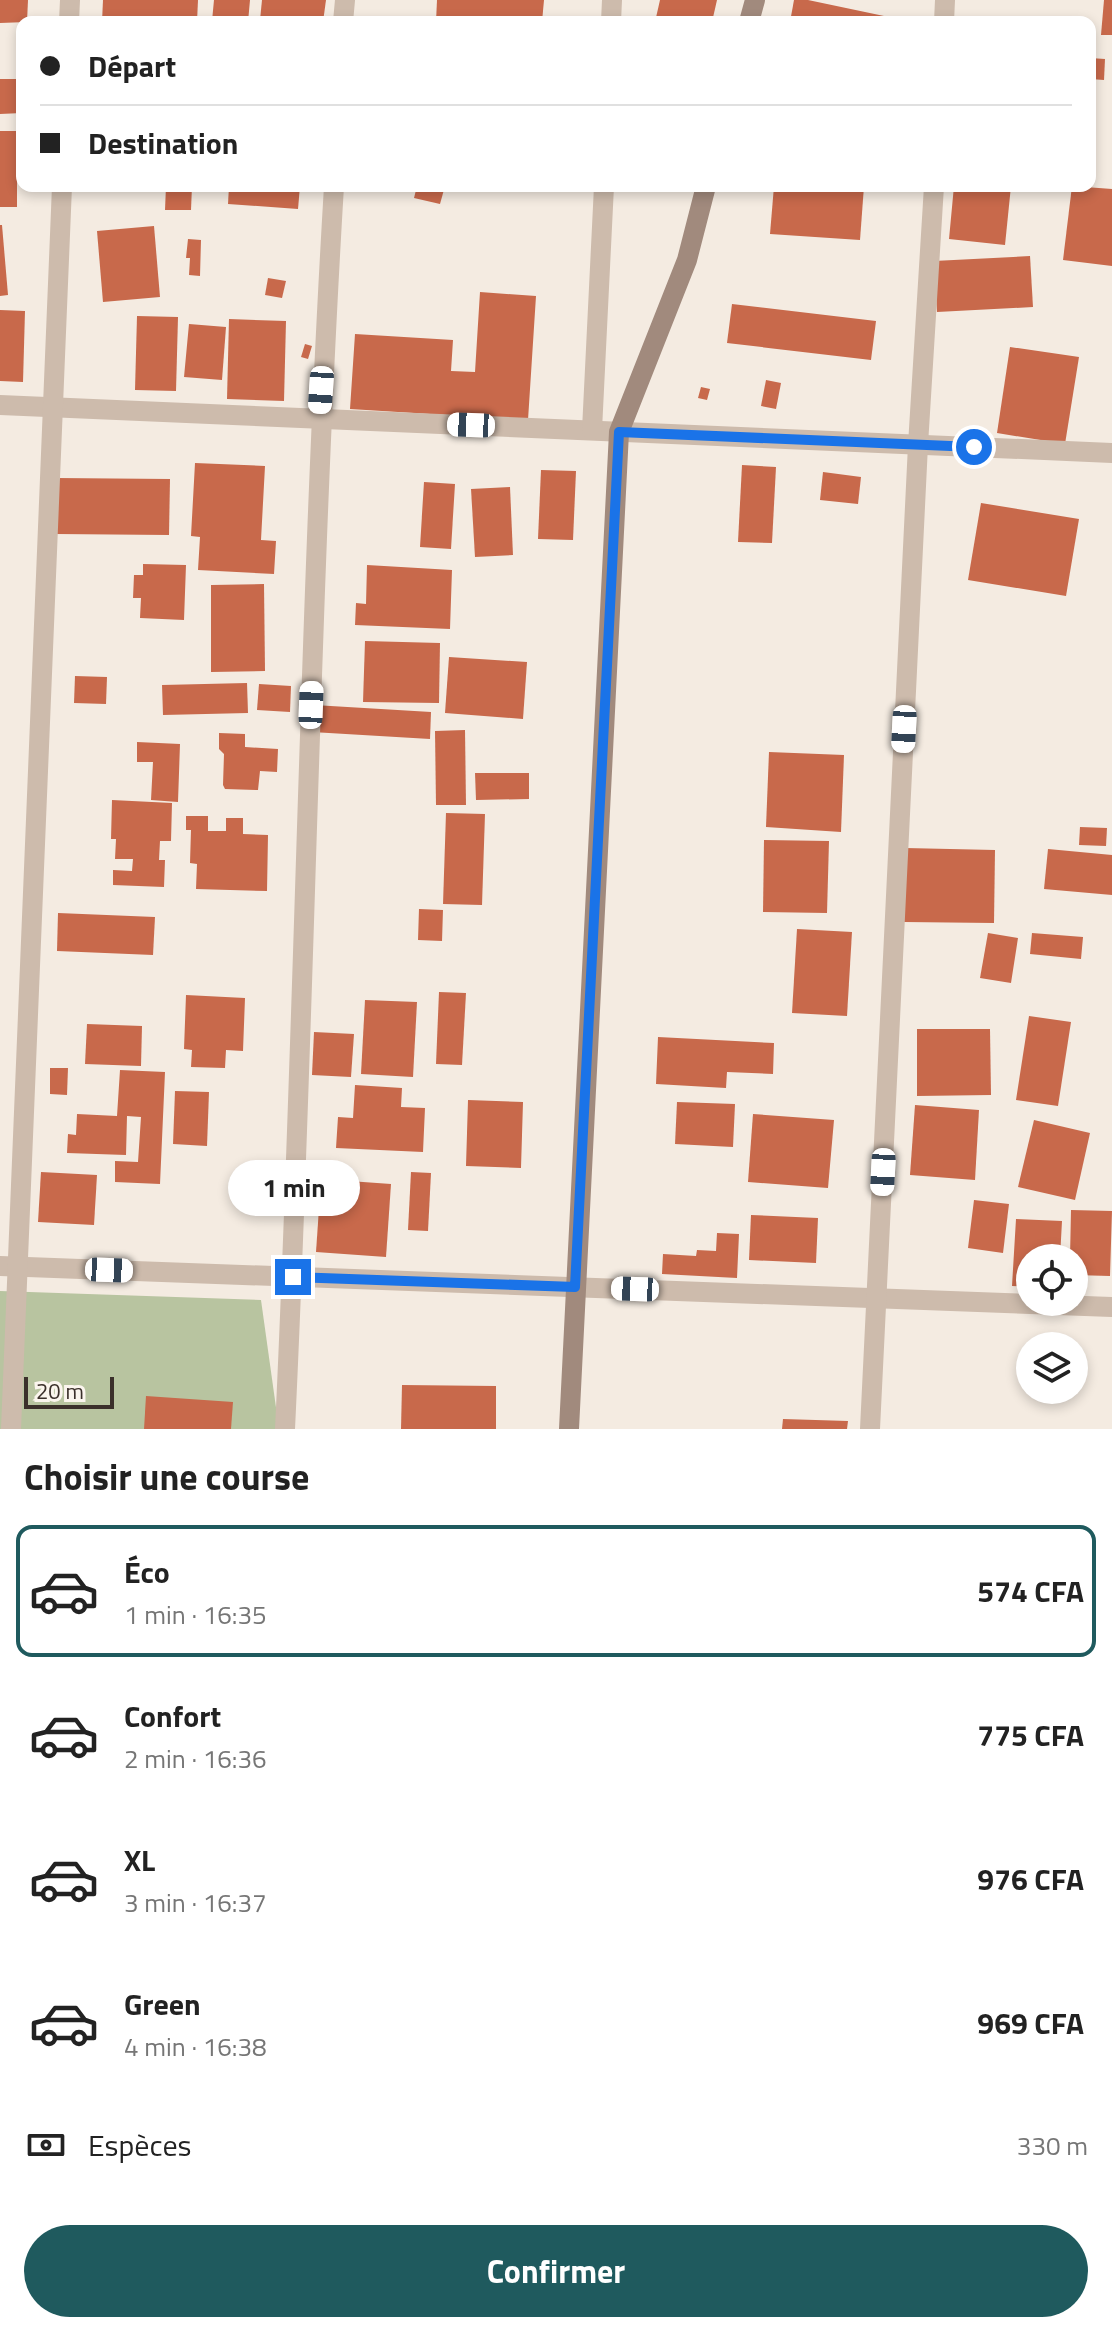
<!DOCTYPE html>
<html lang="fr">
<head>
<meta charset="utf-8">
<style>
  :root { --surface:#fff; --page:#f2f2f2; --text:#222; --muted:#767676; --line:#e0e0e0; --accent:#1f5a5e }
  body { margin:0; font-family:"Titillium Web",sans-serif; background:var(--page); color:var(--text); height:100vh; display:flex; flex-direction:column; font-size:30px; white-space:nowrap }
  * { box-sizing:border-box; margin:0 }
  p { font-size:26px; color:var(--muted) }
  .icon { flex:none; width:44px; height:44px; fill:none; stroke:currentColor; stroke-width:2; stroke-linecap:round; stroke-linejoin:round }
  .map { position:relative; height:1429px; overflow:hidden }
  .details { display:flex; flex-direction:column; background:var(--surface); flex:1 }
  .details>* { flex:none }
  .guide { position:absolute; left:16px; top:16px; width:1080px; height:176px; border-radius:16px; box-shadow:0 4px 12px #0003; display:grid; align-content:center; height:176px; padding:0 24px; background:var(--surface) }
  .buttons { position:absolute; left:1016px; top:1244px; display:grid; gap:16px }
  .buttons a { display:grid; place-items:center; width:72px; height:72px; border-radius:50%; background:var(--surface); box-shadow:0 4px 12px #0003; font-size:40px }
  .scale { position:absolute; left:24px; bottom:20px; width:90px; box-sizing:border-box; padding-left:8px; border:4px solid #3b302b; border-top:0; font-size:22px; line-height:28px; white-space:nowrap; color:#3b302b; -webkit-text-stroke:6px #fbf5ee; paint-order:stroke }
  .end { position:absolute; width:36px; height:36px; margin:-18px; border:10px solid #1a73e8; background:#fff; box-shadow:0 0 0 4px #fff }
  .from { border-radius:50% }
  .bubble { position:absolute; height:56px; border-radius:28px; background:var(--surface); box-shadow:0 4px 12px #0003; font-size:26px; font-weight:700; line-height:56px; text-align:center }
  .car { position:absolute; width:24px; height:48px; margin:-24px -12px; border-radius:10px; box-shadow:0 0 6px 2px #0007; background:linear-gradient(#fff 24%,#345 0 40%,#fff 0 76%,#345 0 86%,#fff 0) }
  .guide b { display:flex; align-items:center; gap:28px; height:76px; font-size:30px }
  .guide b+b { border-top:2px solid var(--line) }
  .guide i { width:20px; height:20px; background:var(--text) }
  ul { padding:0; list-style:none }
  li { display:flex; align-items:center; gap:24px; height:132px; margin:0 16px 12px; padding:0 8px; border:4px solid transparent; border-radius:16px }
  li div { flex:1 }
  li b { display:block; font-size:30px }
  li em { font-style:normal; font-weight:700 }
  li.on { border-color:var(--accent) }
  li>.icon { width:72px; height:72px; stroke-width:1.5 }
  h2 { padding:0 24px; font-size:36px; line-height:96px }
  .pay { display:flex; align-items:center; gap:20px; height:88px; padding:0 24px; font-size:30px }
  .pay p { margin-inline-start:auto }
  .primary-button { display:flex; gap:16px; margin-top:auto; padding:16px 24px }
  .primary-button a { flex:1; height:92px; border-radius:48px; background:var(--accent); color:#fff; font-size:32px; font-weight:700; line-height:92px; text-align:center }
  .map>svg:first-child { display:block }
</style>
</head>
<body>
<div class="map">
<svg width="1112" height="1429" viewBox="0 0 1112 1429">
  <rect width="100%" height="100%" fill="#f4ebe1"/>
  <!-- green -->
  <polygon fill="#b8c4a0" points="0,1291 261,1300 279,1429 0,1429"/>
  <!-- building -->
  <g fill="#c8694b">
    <polygon points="0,0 28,0 27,22 0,23"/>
    <polygon points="103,0 198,0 197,22 102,22"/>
    <polygon points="214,0 250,0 248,22 212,21"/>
    <polygon points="262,0 326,0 323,22 260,20"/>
    <polygon points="437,0 544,0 542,22 436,22"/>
    <polygon points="660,0 717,0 712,22 655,22"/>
    <polygon points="794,0 808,0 884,16 883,22 790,22"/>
    <polygon points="1104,0 1112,0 1112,35 1101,35"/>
    <polygon points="1090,58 1105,59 1104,80 1090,79"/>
    <polygon points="0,79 22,79 22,113 0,114"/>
    <rect x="0" y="131" width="17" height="76"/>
    <polygon points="166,186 192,186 191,210 165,210"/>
    <polygon points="229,186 300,186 298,209 228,204"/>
    <polygon points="417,186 445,186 440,204 414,198"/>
    <polygon points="774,186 864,186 860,240 770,234"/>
    <polygon points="954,186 1011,186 1005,245 949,239"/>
    <polygon points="1072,186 1112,189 1112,266 1063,260"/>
    <polygon points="0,225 2,225 8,295 0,296"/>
    <polygon points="154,226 160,297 103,302 97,231"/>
    <polygon points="188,239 201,240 200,276 189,275 190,258 186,258"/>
    <polygon points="1030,256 1033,307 937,312 934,261"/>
    <polygon points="268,278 286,281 282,298 265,295"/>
    <polygon points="480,292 536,296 528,420 350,409 355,334 453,340 451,371 475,372"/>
    <polygon points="732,304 876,321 871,360 727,343"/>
    <polygon points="0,310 25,311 23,382 0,381"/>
    <polygon points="137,316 178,317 176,391 135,390"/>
    <polygon points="229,319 286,321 284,401 227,399"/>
    <polygon points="189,324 226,327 222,380 184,377"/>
    <polygon points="305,344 312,346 308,359 301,357"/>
    <polygon points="1010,347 1079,357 1065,444 997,433"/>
    <polygon points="766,380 781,383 776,409 761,406"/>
    <polygon points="701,387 710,389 707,400 698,398"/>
    <polygon points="195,463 265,466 261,540 276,541 274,574 198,570 200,537 191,536"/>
    <polygon points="742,465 776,467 772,543 738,542"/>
    <polygon points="541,470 576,471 573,540 538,539"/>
    <polygon points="823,472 861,477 858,504 820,500"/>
    <polygon points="56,478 170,479 169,535 56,534"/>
    <polygon points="424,482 455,484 451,549 420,547"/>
    <polygon points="510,487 513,555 475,557 471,489"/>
    <polygon points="981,503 1079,519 1066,596 968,580"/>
    <polygon points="143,564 186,565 184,620 140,618 141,598 133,598 134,575 143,575"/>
    <polygon points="367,565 452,570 450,629 355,625 356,603 366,604"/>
    <polygon points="264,584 265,671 211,672 211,585"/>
    <polygon points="365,641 440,643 439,703 363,702"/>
    <polygon points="449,657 527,662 523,719 445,713"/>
    <polygon points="75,676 107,677 106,704 74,703"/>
    <polygon points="247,683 248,713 163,715 162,685"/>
    <polygon points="259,684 291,686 290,712 257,710"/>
    <polygon points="314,705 431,712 430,739 312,732"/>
    <polygon points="465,730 466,805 436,805 435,731"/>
    <polygon points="219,733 245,734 245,747 278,749 277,772 260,771 258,790 225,789 223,785 224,754 219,749"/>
    <polygon points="137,742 180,744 178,802 151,800 153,762 137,762"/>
    <polygon points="769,752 844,755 841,832 766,827"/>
    <polygon points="475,773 529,773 529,799 476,800"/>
    <polygon points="112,800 172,803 171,841 160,841 159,860 165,860 164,887 113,885 113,870 132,871 133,859 115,859 116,839 111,839"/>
    <polygon points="446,813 485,814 482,905 443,904"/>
    <polygon points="186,816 208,816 208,831 226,831 226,818 243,818 243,834 268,835 267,891 196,889 197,864 190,863 191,830 186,830"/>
    <polygon points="1080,827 1107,828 1106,846 1079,845"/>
    <polygon points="764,840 829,841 827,913 763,912"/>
    <polygon points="905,848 995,850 994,923 904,922"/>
    <polygon points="1048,849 1112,855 1112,895 1044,889"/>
    <polygon points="419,909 443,910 442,941 418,940"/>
    <polygon points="58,913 155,917 153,955 57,951"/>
    <polygon points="797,929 852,932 847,1016 792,1013"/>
    <polygon points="988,933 1018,938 1011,983 980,978"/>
    <polygon points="1032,933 1083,937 1081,959 1030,954"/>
    <polygon points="439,992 466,993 462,1065 436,1064"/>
    <polygon points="186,995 245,998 243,1051 226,1050 225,1068 191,1067 192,1050 184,1049"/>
    <polygon points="365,1000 417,1002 413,1077 361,1074"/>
    <polygon points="1029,1016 1071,1022 1058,1106 1016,1100"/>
    <polygon points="87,1024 142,1026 141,1066 85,1064"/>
    <polygon points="917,1029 990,1029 991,1095 917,1096"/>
    <polygon points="314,1032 354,1034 351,1077 312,1075"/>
    <polygon points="658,1037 774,1043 773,1074 727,1072 726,1088 656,1084"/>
    <polygon points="50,1068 68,1068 67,1095 50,1094"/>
    <polygon points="120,1070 165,1072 160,1184 115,1182 115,1161 138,1162 141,1117 127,1116 126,1155 67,1153 68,1134 76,1135 77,1114 117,1116"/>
    <polygon points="355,1085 402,1088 401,1107 425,1108 423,1152 336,1148 338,1117 353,1118"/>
    <polygon points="175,1091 209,1092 207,1146 173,1144"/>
    <polygon points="468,1100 523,1102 521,1168 466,1166"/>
    <polygon points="677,1102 735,1104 733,1147 675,1144"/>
    <polygon points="915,1105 979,1110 975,1180 910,1175"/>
    <polygon points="753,1114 834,1120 828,1188 748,1182"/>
    <polygon points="1034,1120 1090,1133 1075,1200 1018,1187"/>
    <polygon points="41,1172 97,1175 94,1225 38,1222"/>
    <polygon points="411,1172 431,1173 428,1231 408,1230"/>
    <polygon points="321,1179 391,1184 386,1257 316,1252"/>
    <polygon points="974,1200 1009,1204 1003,1253 968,1248"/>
    <polygon points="1071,1210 1112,1211 1110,1276 1074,1275 1074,1258 1070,1258"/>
    <polygon points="751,1215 818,1218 816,1263 749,1260"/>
    <polygon points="1016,1219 1062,1221 1060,1258 1030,1258 1030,1287 1012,1286"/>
    <polygon points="717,1233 739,1234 737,1278 662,1274 663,1254 696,1256 697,1250 716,1251"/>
    <polygon points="402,1385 496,1386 496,1429 401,1429"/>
    <polygon points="146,1396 233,1402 231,1429 144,1429"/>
    <polygon points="783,1419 848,1421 847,1429 782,1429"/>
  </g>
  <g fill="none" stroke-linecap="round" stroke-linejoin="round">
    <!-- street -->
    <g stroke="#cdbbac" stroke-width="20">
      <polyline points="69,22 70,0"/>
      <polyline points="343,22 345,0"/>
      <polyline points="611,22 612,0"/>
      <polyline points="944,22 945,0"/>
      <polyline points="0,405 1112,453"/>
      <polyline points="592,430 604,186"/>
      <polyline points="0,1266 1112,1307"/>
      <polyline points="11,1429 62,186"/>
      <path d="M 285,1429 C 305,1015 309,600 334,186"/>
      <polyline points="870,1429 918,445 934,186"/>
    </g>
    <!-- secondary -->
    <g stroke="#a18a7d" stroke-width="20">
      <polyline points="749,22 755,0"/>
      <polyline points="569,1429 619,432 687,260 706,186"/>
    </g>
  </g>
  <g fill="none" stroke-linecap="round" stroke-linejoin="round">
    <!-- route -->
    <polyline stroke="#1a73e8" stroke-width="10" points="293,1277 575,1287 619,432 974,447"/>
  </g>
</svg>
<div class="buttons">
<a><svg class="icon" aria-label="locate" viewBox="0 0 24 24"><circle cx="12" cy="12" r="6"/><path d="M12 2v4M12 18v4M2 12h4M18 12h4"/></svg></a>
<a><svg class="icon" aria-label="layers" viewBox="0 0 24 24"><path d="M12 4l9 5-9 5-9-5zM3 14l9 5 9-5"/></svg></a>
</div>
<div class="scale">20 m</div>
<i class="end from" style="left:974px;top:447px"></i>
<i class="end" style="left:293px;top:1277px"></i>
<div class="bubble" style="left:228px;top:1160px;width:132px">1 min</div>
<i class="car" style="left:321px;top:390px;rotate:184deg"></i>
<i class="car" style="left:471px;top:425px;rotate:272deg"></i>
<i class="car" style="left:311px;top:705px;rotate:2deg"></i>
<i class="car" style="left:904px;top:729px;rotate:183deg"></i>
<i class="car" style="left:883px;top:1172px;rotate:183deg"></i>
<i class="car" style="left:109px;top:1270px;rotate:92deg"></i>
<i class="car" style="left:635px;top:1289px;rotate:272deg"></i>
<div class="guide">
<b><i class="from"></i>Départ</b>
<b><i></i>Destination</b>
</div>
</div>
<section class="details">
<h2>Choisir une course</h2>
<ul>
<li class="on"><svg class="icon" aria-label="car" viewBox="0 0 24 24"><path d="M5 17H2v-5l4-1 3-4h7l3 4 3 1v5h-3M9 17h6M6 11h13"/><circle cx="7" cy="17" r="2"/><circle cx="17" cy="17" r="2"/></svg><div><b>Éco</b><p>1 min · 16:35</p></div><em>574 CFA</em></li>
<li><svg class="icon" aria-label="car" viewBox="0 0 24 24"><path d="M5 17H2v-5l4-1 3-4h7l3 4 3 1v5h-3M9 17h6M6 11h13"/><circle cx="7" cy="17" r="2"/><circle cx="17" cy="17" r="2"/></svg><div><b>Confort</b><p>2 min · 16:36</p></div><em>775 CFA</em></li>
<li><svg class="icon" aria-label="car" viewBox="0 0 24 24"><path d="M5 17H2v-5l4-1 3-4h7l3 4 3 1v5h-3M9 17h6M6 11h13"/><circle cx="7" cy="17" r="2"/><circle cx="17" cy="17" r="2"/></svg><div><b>XL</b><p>3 min · 16:37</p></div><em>976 CFA</em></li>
<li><svg class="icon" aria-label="car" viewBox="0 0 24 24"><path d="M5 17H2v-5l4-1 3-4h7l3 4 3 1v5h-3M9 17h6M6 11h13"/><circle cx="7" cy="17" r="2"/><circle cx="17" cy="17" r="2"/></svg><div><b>Green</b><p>4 min · 16:38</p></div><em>969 CFA</em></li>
</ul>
<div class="pay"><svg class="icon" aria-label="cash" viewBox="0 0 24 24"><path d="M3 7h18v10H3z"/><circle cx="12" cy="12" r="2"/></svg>Espèces<p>330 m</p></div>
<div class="primary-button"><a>Confirmer</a></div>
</section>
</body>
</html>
